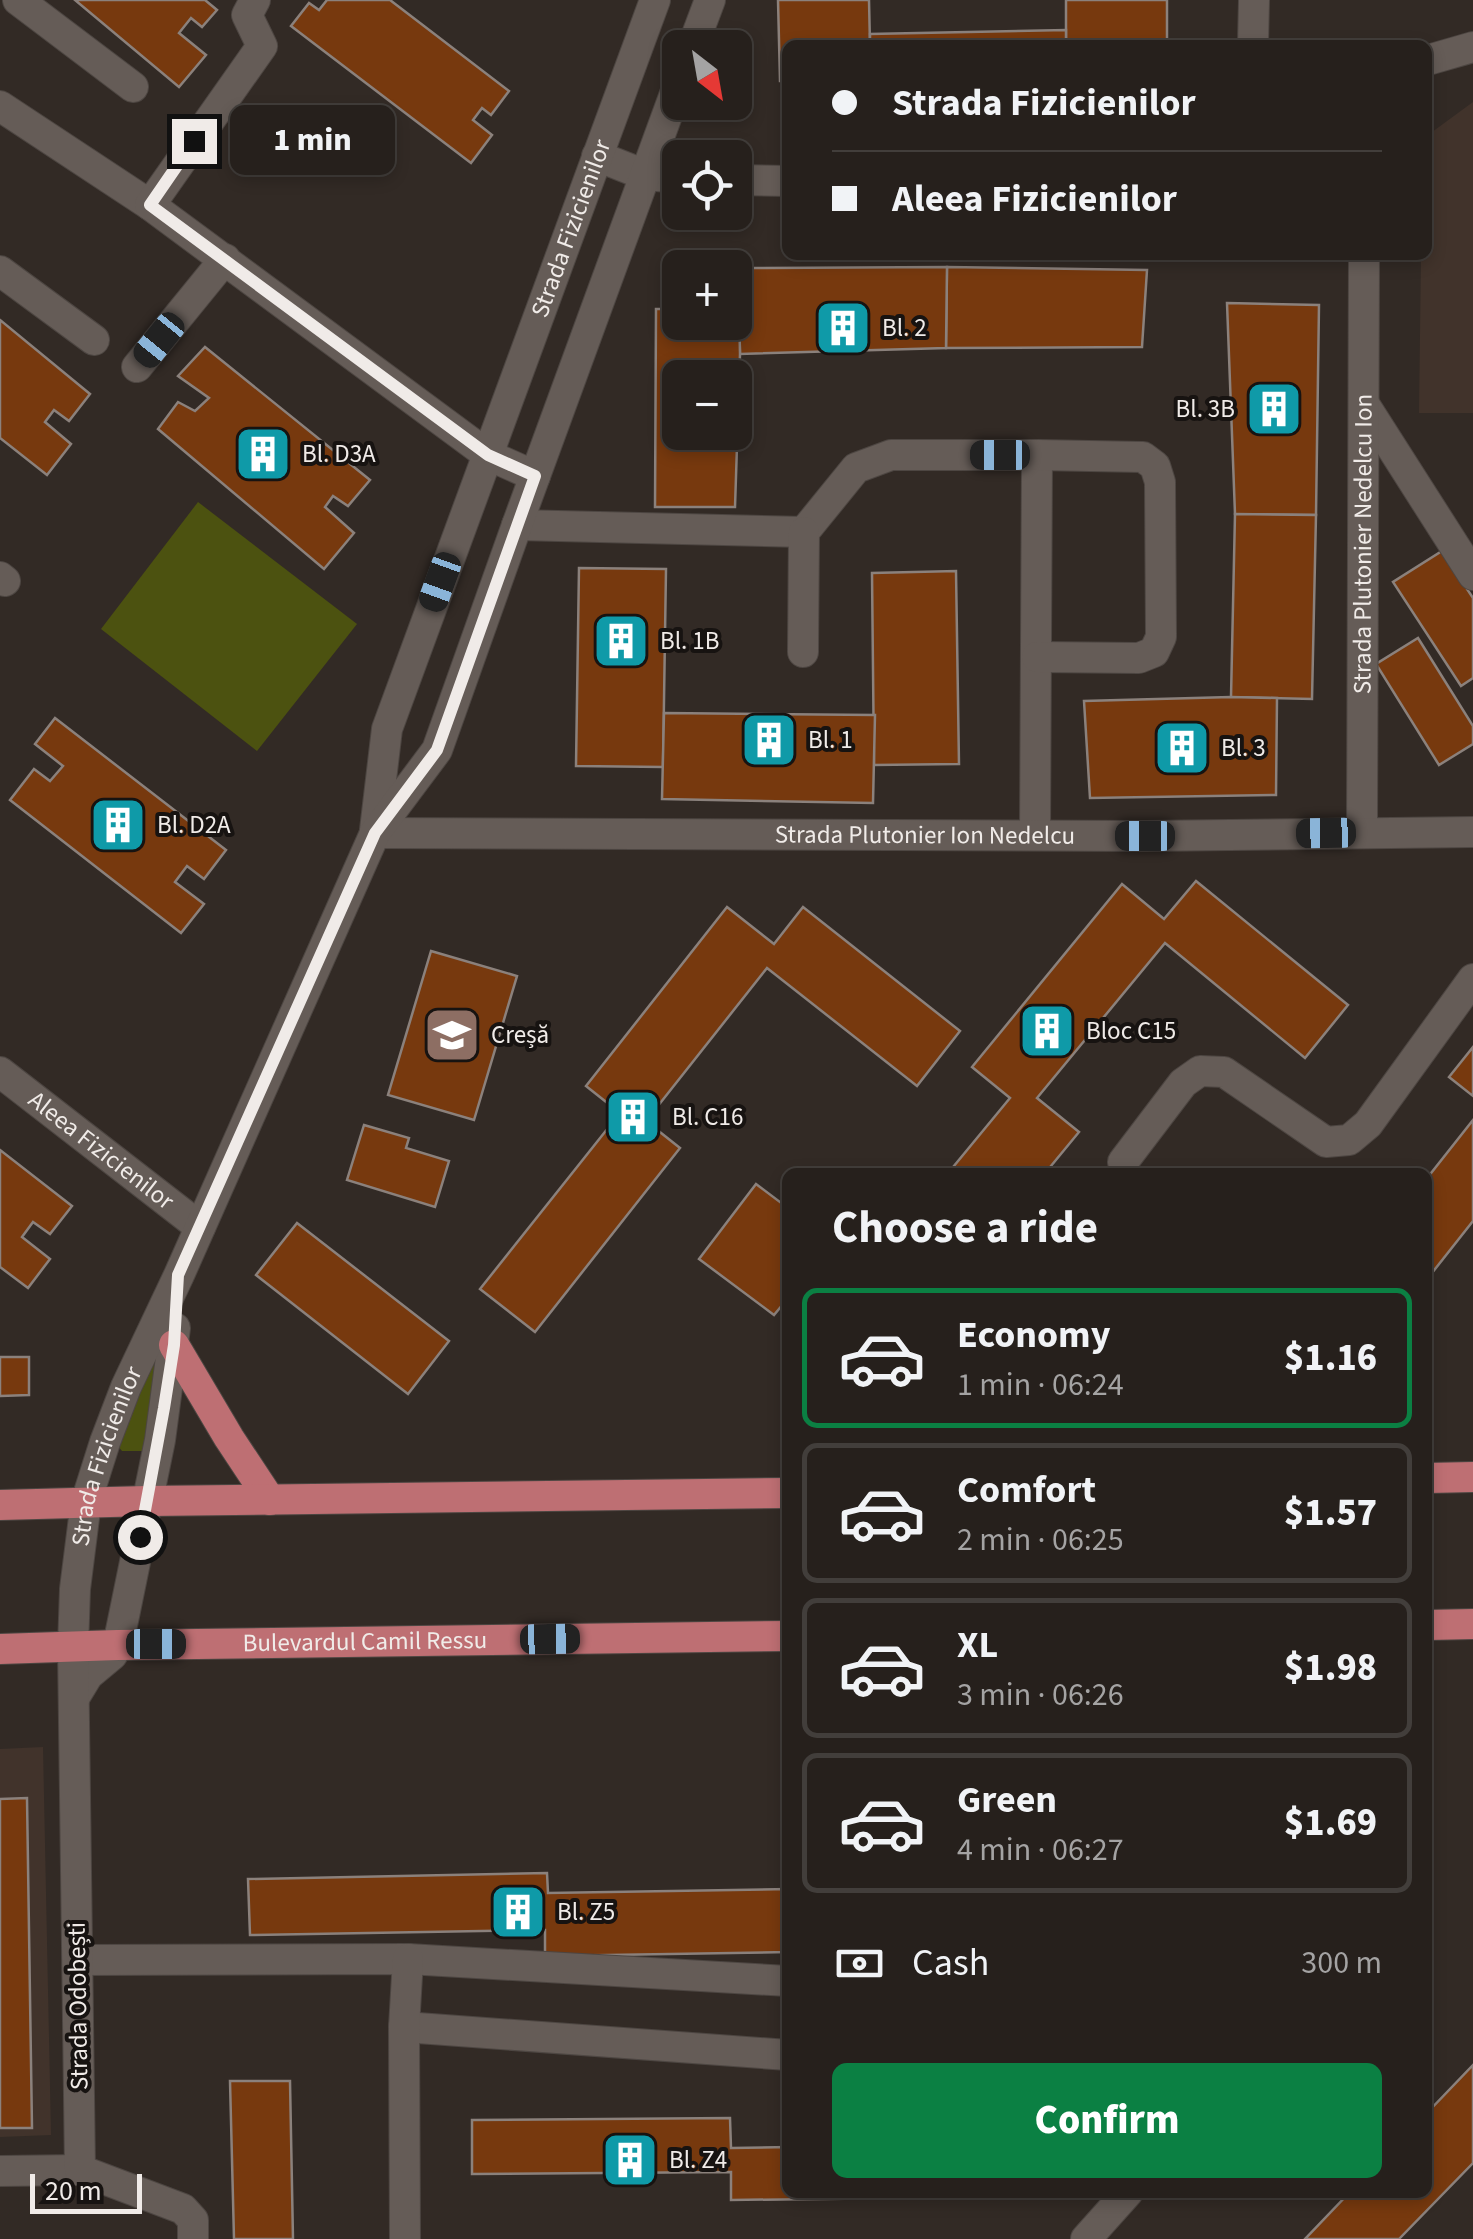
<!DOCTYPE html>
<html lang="en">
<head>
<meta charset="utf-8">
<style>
  :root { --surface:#26201c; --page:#2e2825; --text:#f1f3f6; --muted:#a4a3a3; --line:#423e3b; --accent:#0b8043 }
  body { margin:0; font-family:"Source Sans 3",sans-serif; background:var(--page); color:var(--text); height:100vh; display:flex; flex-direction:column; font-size:38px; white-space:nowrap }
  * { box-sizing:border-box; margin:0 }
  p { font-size:32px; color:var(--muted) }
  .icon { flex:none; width:55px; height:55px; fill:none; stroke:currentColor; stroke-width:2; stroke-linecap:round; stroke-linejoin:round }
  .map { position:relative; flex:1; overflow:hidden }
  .details { position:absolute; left:782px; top:1168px; width:650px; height:1030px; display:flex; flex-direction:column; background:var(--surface); border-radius:15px; box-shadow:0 5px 15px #0003,0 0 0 2px var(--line) }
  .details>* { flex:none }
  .guide { position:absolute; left:782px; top:40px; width:650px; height:220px; border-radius:15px; box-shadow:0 5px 15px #0003,0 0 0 2px var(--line); display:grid; align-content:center; height:220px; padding:0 50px; background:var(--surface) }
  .needle { width:65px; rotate:149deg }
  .fabs { position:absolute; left:662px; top:30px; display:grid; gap:20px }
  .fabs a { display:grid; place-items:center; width:90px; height:90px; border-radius:15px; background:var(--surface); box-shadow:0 5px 15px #0003,0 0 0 2px var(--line); font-size:50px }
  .scale { position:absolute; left:30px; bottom:25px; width:112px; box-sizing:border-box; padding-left:10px; border:5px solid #f0ebe8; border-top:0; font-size:28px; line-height:35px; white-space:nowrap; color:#f0ebe8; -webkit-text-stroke:8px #171311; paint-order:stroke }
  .end { position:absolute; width:45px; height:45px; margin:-22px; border:12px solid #f0ebe8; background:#111; box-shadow:0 0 0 5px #111 }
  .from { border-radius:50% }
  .bubble { position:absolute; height:70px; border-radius:15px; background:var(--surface); box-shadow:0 5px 15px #0003,0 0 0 2px var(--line); font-size:32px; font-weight:800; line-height:70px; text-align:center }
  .car { position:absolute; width:30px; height:60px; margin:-30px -15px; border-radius:12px; box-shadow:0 0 8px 2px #0007; background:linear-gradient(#222 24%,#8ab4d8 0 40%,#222 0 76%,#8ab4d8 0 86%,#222 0) }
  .guide b { display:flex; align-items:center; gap:35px; height:95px; font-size:38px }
  .guide b+b { border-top:2px solid var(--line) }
  .guide i { width:25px; height:25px; background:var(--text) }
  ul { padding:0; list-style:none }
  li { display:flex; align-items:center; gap:30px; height:140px; margin:0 20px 15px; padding:0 30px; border:5px solid var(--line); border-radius:15px }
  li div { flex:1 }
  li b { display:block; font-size:38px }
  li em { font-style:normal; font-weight:800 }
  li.current { border-color:var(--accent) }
  li>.icon { width:90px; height:90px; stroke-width:1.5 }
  h2 { padding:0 50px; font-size:45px; line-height:120px }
  .pay { display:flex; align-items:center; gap:25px; height:110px; padding:0 50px; font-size:38px }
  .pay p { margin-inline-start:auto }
  .button { display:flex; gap:20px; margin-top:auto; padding:20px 50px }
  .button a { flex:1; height:115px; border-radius:15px; background:var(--accent); color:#fff; font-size:40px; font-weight:800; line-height:115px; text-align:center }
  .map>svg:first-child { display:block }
</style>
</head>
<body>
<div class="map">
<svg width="1473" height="2239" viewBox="0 0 1473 2239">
  <rect width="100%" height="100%" fill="#322a25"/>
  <!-- built -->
  <g fill="#41332b">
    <polygon points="1473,102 1473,413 1419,413 1421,255 1428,255 1428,135"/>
    <polygon points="43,1747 51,2135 0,2137 0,1749"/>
  </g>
  <!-- green -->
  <g fill="#4c5210">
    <polygon points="198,502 357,624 257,751 101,629"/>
    <polygon points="164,1320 143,1451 122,1451 117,1445"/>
  </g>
  <!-- building -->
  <g fill="#77390e" stroke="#8b817c" stroke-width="2.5" fill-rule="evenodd">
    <polygon points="75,0 205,0 217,10 202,27 191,18 179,33 206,55 179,87"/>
    <polygon points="327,0 390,0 509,91 491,115 482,108 473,120 492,135 471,163 291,26 309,3 319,10"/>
    <polygon points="778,0 869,0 870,45 788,45 788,81 780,81"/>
    <rect x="1066" y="0" width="101" height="45"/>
    <polygon points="1066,30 1066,45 870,45 870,34"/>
    <polygon points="947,267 1147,270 1142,347 946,348"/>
    <polygon points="947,267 946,348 740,354 739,309 742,268"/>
    <polygon points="1227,303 1319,305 1316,515 1235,514"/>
    <path d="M 656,309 L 680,309 L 680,322 L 735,322 L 735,309 L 739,309 L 740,354 L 735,507 L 655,507 ZM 680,378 L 735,378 L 735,432 L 680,432 Z"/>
    <polygon points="0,320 90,394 69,421 54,410 45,422 71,444 47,475 0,438"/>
    <polygon points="205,347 370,480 348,506 333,496 325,507 354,533 324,569 158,429 178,402 195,411 209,398 178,376"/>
    <polygon points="1235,514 1316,515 1312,699 1231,697"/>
    <polygon points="1442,551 1473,598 1473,678 1461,686 1393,582"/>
    <polygon points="579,568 666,569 663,767 576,766"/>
    <polygon points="956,571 959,764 874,765 872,573"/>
    <polygon points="1418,638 1473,726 1473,744 1439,765 1376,664"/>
    <polygon points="1231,697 1277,698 1276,795 1090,798 1084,701"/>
    <polygon points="664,713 875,715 873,803 662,799"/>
    <polygon points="55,718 226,850 204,879 187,866 175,882 204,904 181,933 10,800 34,769 50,781 63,766 35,744"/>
    <polygon points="1196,881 1348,1005 1305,1058 1165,943 1037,1098 1079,1132 1046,1172 949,1172 1010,1098 972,1067 1122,884 1164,919"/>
    <polygon points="727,907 774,944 803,907 960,1031 917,1086 767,968 646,1121 680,1148 535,1332 480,1289 620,1113 586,1086"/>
    <polygon points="431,951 517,976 474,1120 388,1095"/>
    <polygon points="1473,1047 1473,1096 1449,1077"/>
    <polygon points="1473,1120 1473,1221 1428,1278 1428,1177"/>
    <polygon points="364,1125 409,1138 406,1148 449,1161 435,1207 347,1180"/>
    <polygon points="0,1150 72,1206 50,1234 33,1222 22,1237 50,1259 28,1288 0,1267"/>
    <polygon points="756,1184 788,1208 788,1298 774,1315 699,1259"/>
    <polygon points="297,1223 449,1341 408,1394 256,1275"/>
    <polygon points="0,1357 29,1357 29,1395 0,1396"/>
    <polygon points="27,1798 32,2128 0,2128 0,1799"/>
    <polygon points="547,1873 548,1893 788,1889 788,1952 545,1956 545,1930 250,1935 248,1879"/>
    <polygon points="1473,2065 1473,2163 1399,2239 1305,2239 1350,2192 1428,2192 1428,2112"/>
    <polygon points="230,2081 290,2081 293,2239 234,2239"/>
    <polygon points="730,2118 731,2148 788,2147 788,2192 989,2192 989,2197 731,2200 731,2172 472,2174 472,2120"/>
  </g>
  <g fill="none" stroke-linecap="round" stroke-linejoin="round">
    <!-- minor casing -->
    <g stroke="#4d4642" stroke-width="32">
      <g id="minor">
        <polyline points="18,0 133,87"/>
        <polyline points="1253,45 1254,0"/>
        <polyline points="692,48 710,0"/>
        <polyline points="1428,60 1473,47"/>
        <polyline points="0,106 150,205 488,455 535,476"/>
        <polyline points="597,156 645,175 680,178"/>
        <polyline points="735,180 788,181"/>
        <polyline points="150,205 262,46 247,15 255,0"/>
        <polyline points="0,271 94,340"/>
        <polyline points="137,367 225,259"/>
        <polyline points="1364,404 1473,575"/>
        <polyline points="517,525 804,532 856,468 891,455 1037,455 1035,835"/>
        <polyline points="0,577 5,581"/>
        <polyline points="803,652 804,532"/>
        <polyline points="1037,657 1139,658 1154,652 1161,637 1160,482 1155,466 1143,457 1037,455"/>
        <path id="s1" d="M 375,830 L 387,729 L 655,0"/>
        <path id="s2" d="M 1362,832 L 1364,255"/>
        <path id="s3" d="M 375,833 L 1145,836 L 1473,832"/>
        <path id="s4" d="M 0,1072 L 200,1227"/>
        <polyline points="1123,1162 1183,1083 1200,1071 1224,1072 1326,1142 1349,1140 1368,1124 1473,979"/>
        <polyline points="74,1698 88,1675 112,1655 118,1645 160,1440 175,1328"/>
        <polyline points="79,1960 408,1959 788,1981"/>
        <polyline points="404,2027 788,2055"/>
        <polyline points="0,2171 80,2170"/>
        <path id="s5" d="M 193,2239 L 193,2220 L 183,2209 L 80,2170 L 73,1647 L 75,1589 L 86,1502 L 105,1442 L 126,1387 L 179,1275 L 375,833 L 437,750 L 517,525 L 680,80"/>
        <polyline points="405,2239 404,2027 408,1959"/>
        <polyline points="1086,2239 1128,2192"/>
      </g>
    </g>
    <!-- major casing -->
    <g stroke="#4d4642" stroke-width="32">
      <g id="major">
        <polyline points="174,1345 229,1438 270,1500"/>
        <polyline points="1428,1478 1473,1477"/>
        <polyline points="0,1505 147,1501 788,1493"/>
        <polyline points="1428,1625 1473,1624"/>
        <path id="s6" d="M 0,1649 L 118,1645 L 788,1636"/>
      </g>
    </g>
    <!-- minor -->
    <use href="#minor" stroke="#655c57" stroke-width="30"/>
    <!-- major -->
    <use href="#major" stroke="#be6f73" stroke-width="30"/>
  </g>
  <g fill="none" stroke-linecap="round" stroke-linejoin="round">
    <!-- route -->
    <polyline stroke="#f0ebe8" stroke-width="12" points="140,1537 164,1408 174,1345 178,1275 375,833 437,750 535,476 488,455 150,205 194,141"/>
  </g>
  <!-- icons -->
  <defs>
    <g id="building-square" transform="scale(2.875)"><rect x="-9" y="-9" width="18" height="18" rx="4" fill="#0f9aa8" stroke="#171311"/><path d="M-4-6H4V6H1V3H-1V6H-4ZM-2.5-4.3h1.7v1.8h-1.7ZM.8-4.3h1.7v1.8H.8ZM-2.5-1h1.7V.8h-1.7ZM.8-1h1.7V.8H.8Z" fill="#fff"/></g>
    <g id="school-square" transform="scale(2.875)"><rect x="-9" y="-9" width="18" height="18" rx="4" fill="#8d6e63" stroke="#171311"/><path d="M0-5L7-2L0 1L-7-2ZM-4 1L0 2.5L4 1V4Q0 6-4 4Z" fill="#fff"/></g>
  </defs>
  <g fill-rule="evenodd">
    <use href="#building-square" x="843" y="328"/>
    <use href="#building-square" x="1274" y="409"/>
    <use href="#building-square" x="263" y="454"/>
    <use href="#building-square" x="621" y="641"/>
    <use href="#building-square" x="769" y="740"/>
    <use href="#building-square" x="1182" y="748"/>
    <use href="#building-square" x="118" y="825"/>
    <use href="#building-square" x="1047" y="1031"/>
    <use href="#school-square" x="452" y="1035"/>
    <use href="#building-square" x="633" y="1117"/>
    <use href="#building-square" x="518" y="1912"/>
    <use href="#building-square" x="630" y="2160"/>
  </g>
  <g text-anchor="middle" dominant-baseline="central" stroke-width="8" stroke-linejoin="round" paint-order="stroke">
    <!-- street labels -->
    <g font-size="25" fill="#f0ebe8" stroke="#171311">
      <text stroke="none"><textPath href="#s1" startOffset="635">Strada Fizicienilor</textPath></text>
      <text stroke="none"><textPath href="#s2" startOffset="288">Strada Plutonier Nedelcu Ion</textPath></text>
      <text stroke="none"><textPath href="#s3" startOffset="550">Strada Plutonier Ion Nedelcu</textPath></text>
      <text stroke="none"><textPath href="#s4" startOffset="128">Aleea Fizicienilor</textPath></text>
      <text stroke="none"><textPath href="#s5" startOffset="862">Strada Fizicienilor</textPath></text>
      <text stroke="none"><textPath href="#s6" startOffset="365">Bulevardul Camil Ressu</textPath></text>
      <text transform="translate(78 2006) rotate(-91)">Strada Odobești</text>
    </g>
    <!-- poi labels -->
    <g font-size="25" fill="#f0ebe8" stroke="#171311" text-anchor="start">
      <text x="882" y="328">Bl. 2</text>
      <text x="1235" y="409" text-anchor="end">Bl. 3B</text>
      <text x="302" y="454">Bl. D3A</text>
      <text x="660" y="641">Bl. 1B</text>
      <text x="808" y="740">Bl. 1</text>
      <text x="1221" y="748">Bl. 3</text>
      <text x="157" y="825">Bl. D2A</text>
      <text x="1086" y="1031">Bloc C15</text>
      <text x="491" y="1035">Creșă</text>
      <text x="672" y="1117">Bl. C16</text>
      <text x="557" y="1912">Bl. Z5</text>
      <text x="669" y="2160">Bl. Z4</text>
    </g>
  </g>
</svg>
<div class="fabs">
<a><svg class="needle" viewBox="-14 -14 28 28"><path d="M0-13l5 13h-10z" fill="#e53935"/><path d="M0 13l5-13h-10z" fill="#a4a3a3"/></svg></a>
<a><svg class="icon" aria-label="locate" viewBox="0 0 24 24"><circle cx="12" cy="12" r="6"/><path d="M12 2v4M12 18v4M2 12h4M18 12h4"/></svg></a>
<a>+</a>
<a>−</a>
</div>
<div class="scale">20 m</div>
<i class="end from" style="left:140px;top:1537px"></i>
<i class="end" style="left:194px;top:141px"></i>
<div class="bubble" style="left:230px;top:105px;width:165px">1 min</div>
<i class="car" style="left:159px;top:340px;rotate:219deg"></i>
<i class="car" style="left:1000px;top:455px;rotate:270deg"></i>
<i class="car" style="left:440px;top:582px;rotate:200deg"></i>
<i class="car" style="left:1326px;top:833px;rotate:269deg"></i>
<i class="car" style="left:1145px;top:836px;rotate:270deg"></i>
<i class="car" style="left:550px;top:1639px;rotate:89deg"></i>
<i class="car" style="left:156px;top:1644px;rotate:90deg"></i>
<div class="guide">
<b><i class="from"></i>Strada Fizicienilor</b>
<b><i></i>Aleea Fizicienilor</b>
</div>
<section class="details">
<h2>Choose a ride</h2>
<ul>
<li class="current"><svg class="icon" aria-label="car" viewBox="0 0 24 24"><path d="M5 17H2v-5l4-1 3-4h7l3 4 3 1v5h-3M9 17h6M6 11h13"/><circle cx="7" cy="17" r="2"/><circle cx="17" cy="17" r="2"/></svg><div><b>Economy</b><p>1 min · 06:24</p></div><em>$1.16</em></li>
<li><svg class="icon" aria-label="car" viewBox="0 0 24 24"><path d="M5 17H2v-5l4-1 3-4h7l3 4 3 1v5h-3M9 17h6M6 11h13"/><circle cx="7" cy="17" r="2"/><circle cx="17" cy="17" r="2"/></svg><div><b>Comfort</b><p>2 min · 06:25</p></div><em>$1.57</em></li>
<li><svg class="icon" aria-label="car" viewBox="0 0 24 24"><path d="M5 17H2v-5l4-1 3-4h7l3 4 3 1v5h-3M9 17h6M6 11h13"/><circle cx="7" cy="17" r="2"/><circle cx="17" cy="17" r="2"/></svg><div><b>XL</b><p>3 min · 06:26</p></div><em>$1.98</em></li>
<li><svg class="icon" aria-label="car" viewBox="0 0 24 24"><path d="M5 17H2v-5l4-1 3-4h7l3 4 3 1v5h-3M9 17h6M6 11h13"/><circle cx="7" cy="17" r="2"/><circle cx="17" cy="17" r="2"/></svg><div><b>Green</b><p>4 min · 06:27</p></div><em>$1.69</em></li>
</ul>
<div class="pay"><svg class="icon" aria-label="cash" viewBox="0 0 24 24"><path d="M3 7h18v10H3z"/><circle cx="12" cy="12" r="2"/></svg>Cash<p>300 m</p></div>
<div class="button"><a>Confirm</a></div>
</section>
</div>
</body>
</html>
